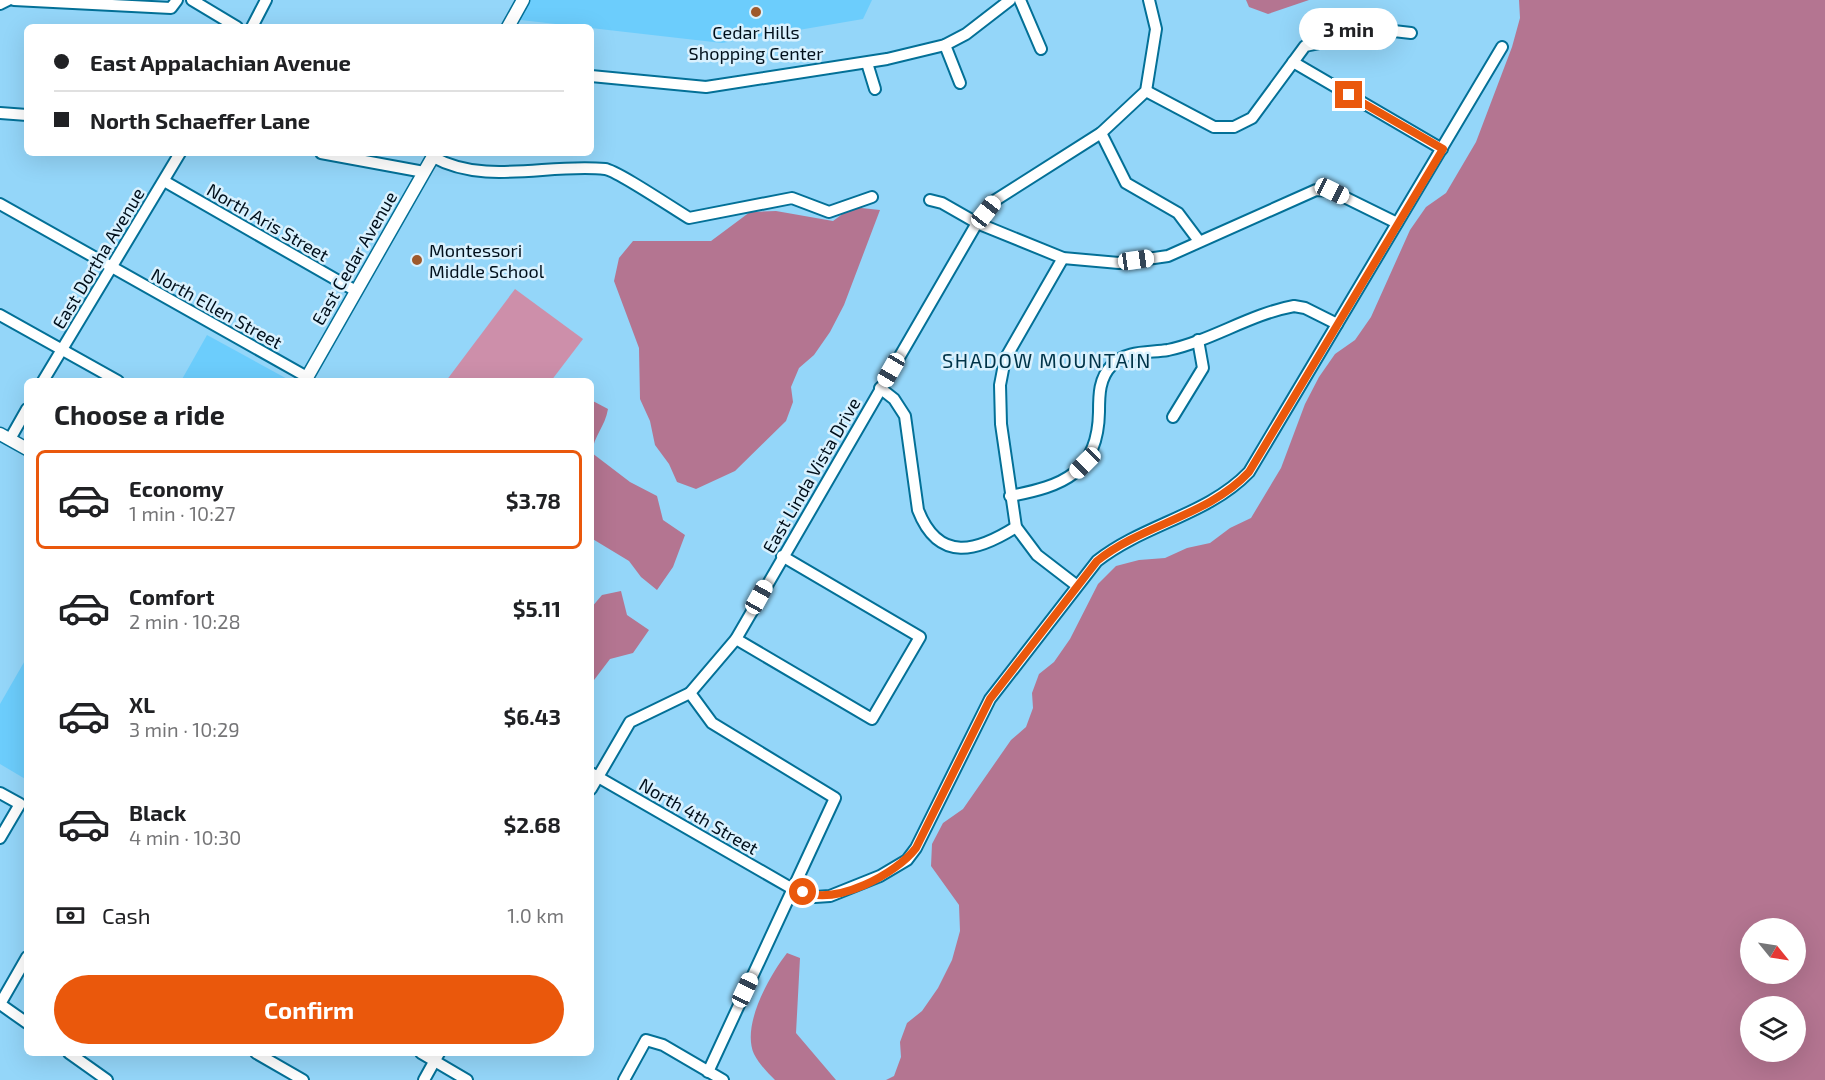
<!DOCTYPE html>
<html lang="en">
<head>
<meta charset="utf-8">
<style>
  :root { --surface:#fff; --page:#f6f6f6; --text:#202124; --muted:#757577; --line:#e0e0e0; --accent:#ea580c }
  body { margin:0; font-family:"Exo 2",sans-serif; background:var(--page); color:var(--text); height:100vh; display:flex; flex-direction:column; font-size:22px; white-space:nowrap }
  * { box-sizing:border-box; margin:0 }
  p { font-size:20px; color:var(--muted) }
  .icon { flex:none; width:33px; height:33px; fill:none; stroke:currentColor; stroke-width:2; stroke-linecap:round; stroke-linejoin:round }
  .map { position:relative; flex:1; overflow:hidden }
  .drawer { position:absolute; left:24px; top:378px; width:570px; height:678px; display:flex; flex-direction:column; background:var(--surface); border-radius:9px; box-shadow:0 6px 24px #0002 }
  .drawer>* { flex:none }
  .hud { position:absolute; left:24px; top:24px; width:570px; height:132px; border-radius:9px; box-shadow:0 6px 24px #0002; display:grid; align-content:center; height:132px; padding:0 30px; background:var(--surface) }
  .needle { width:39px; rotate:120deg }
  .controls { position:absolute; left:1740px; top:918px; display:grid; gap:12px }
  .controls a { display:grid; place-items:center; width:66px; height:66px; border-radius:50%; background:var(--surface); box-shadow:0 6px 24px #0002; font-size:30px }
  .end { position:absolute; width:27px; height:27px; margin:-14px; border:8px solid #ea580c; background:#fff; box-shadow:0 0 0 3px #fff }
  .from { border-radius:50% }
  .bubble { position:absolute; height:42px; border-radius:21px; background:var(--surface); box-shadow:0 6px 24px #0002; font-size:20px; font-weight:700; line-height:42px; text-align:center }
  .car { position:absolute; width:18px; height:36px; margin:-18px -9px; border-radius:8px; box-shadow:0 0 4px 2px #0007; background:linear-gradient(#fff 24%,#345 0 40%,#fff 0 76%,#345 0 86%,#fff 0) }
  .hud b { display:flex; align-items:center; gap:21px; height:57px; font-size:22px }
  .hud b+b { border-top:2px solid var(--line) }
  .hud i { width:15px; height:15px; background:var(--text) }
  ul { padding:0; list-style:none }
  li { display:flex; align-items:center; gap:18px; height:99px; margin:0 12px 9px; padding:0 18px; border:3px solid transparent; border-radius:9px }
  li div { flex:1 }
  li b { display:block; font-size:22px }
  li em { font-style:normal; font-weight:700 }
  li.selected { border-color:var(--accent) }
  li>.icon { width:54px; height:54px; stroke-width:1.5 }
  h2 { padding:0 30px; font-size:27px; line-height:72px }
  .pay { display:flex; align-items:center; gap:15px; height:66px; padding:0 30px; font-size:22px }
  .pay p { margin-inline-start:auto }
  .button { display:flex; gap:12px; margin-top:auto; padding:12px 30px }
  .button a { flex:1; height:69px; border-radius:36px; background:var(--accent); color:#fff; font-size:24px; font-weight:700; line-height:69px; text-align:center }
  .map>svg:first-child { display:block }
</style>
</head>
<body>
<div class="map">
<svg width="1825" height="1080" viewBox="0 0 1825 1080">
  <rect width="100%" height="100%" fill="#94d6f9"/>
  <!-- built -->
  <g fill="#6ccdfc">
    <polygon points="523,0 872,0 863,19 722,43 512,19"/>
    <polygon points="207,335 291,381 181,381"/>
    <polygon points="27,657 27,780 0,764 0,704"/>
  </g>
  <!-- green -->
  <polygon fill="#cd8faa" points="515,289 583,339 551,381 446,381"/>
  <!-- forest -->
  <g fill="#b47591" fill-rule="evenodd">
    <polygon points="1246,0 1309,0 1268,14 1249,7"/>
    <path d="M 1519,0 L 1825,0 L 1825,1080 L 886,1080 L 894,1076 L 901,1057 L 900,1042 L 907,1023 L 922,1011 L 938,988 L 952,960 L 960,931 L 959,905 L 931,866 L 932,844 L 943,823 L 963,809 L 1011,740 L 1026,727 L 1033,708 L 1032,693 L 1039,674 L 1054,662 L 1070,639 L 1098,584 L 1116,566 L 1139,560 L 1165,558 L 1187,548 L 1210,543 L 1230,528 L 1251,518 L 1281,468 L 1305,404 L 1319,377 L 1335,354 L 1355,340 L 1371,317 L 1410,230 L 1426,207 L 1446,193 L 1476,142 L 1512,47 L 1520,18 ZM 1750,928 L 1796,928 L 1796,974 L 1750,974 ZM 1750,1006 L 1796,1006 L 1796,1052 L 1750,1052 Z"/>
    <polygon points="852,207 880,210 844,305 830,332 814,355 799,368 791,387 793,402 786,421 735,471 696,489 677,482 669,464 655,445 650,421 640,399 639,348 614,281 619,258 633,241 711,241 750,212 776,211 833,221"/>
    <path d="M 591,400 L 608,409 C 605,427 594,435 592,453 L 630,482 L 657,496 L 663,520 L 685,535 L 673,567 L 657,590 L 641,577 L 629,561 L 591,538 Z"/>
    <polygon points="621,591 627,615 649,630 633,653 610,659 591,684 591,608 602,595"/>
    <path d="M 787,953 L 800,958 L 796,1033 L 836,1080 L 775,1080 C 768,1073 759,1064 754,1054 C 741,1025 770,975 787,953 Z"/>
  </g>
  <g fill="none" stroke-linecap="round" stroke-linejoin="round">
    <!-- minor casing -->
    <g stroke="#037097" stroke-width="14">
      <g id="minor">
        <polyline points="14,0 171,8 177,0"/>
        <polyline points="192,0 237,27"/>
        <polyline points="1020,0 1041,49"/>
        <polyline points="0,4 8,0"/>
        <polyline points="252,27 266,0"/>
        <polyline points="945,45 960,83"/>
        <polyline points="1293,62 1442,149"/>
        <polyline points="867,63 875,89"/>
        <polyline points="591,76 706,87 887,59 945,45 966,34 1010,0"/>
        <polyline points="1146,91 1214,127 1234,127 1252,118 1305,46 1385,30 1411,33"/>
        <polyline points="0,113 27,115"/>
        <polyline points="1101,133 1126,183 1178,213 1199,241"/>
        <polyline points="321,153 424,172"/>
        <path d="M 433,157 C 485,186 548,163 605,169 C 616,170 674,209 689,218 L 792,198 L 829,212 L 872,197"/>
        <polyline points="164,181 356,291"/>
        <polyline points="930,200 942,203 977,223 1063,258 1119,263 1168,256 1316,190 1332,191 1397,223"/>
        <polyline points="0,204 307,377"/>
        <polyline points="1063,258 1005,359 1000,385 1001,424 1016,527 1037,555 1076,585"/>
        <polyline points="0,315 118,381"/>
        <polyline points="43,381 180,153"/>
        <path d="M 880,388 L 894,399 L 905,416 L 918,510 C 939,564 978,551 1016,527"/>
        <polyline points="1173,417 1203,368 1198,340"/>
        <polyline points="10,439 27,409"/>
        <path d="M 1010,496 C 1063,486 1098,473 1099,412 C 1099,395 1099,378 1112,365 C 1126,350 1149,353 1168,350 C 1211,341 1250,314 1294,306 L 1305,308 L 1337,324"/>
        <polyline points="736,639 872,719 920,637 782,556"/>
        <polyline points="690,693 712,723 835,798 708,1072"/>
        <path d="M 591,773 L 791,888 L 815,897 L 830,896 L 880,876 L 907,860 L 916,848 L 990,699 L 1097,561 C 1144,524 1208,515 1249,472 L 1502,47"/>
        <polyline points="591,789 630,722 690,693 736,639 977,223 994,201 1101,133 1146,91 1156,29 1149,0"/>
        <polyline points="0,793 20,804 0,838"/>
        <polyline points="0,1004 27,957"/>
        <polyline points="0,1004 27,1023"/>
        <polyline points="69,1053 107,1080"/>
        <polyline points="256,1053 303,1080"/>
        <polyline points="421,1053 467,1080"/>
        <polyline points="424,1080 439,1053"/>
        <polyline points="624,1080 646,1040 663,1045 723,1080"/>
      </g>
    </g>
    <!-- major casing -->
    <g stroke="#037097" stroke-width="15">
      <g id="major">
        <polyline points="508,27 523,0"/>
        <polyline points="305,381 435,153"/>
        <polyline points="0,434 27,449"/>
      </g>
    </g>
    <!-- minor -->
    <use href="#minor" stroke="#fff" stroke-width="10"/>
    <!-- major -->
    <use href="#major" stroke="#fff" stroke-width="12"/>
  </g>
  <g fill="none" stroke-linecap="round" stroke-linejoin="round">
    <!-- route -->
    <path stroke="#ea580c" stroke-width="8" d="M 803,892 C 837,905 895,875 916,848 L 990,699 L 1097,561 C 1143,524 1208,516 1249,472 L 1443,149 L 1349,95"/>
  </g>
  <!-- markers -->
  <g fill="#9e592c" stroke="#d9f1fe" stroke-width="2">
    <circle cx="756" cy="12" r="6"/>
    <circle cx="417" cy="260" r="6"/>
  </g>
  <g text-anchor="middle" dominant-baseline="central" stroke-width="5" stroke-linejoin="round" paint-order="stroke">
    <!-- poi labels -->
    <g font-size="18" fill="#000f1b" stroke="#d9f1fe">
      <text x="756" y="32">Cedar Hills<tspan x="756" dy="21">Shopping Center</tspan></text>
      <text x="429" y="250" text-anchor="start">Montessori<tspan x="429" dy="21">Middle School</tspan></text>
    </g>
    <!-- street labels -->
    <g font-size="18" fill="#000f1b" stroke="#d9f1fe">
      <text transform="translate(268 222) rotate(30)">North Aris Street</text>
      <text transform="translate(98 258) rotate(-59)">East Dortha Avenue</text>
      <text transform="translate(354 258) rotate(-60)">East Cedar Avenue</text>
      <text transform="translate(217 308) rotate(29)">North Ellen Street</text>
      <text transform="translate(811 475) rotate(-60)">East Linda Vista Drive</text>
      <text transform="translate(699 816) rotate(30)">North 4th Street</text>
    </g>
    <!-- neighbourhood labels -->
    <g font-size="20" letter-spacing="1.5" fill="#003348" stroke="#d9f1fe">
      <text x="1047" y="360">SHADOW MOUNTAIN</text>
    </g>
  </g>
</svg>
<div class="controls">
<a><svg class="needle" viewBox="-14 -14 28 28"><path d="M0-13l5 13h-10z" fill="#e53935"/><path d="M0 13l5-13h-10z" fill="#757577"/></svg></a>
<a><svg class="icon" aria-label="layers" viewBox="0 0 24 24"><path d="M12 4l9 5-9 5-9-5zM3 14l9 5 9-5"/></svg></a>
</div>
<i class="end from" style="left:803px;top:892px"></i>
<i class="end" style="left:1349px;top:95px"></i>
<div class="bubble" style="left:1299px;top:8px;width:99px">3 min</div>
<i class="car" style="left:1332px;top:191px;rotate:116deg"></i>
<i class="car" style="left:986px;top:212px;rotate:38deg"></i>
<i class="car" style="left:1136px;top:260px;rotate:82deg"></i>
<i class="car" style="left:891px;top:370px;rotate:210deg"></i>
<i class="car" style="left:1085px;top:463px;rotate:225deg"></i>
<i class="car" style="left:759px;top:597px;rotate:29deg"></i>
<i class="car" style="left:745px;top:990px;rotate:25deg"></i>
<div class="hud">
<b><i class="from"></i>East Appalachian Avenue</b>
<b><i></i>North Schaeffer Lane</b>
</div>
<section class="drawer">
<h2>Choose a ride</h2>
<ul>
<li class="selected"><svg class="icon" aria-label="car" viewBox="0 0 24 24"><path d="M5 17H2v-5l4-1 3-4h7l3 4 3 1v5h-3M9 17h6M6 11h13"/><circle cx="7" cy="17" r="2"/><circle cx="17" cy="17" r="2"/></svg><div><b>Economy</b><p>1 min · 10:27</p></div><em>$3.78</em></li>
<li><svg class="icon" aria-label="car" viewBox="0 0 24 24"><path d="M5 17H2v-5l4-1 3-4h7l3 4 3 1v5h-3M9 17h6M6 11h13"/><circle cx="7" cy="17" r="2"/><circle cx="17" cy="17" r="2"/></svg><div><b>Comfort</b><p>2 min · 10:28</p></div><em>$5.11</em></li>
<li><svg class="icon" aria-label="car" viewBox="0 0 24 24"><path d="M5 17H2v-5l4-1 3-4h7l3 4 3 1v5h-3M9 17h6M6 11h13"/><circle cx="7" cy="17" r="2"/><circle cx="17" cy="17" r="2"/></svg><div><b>XL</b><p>3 min · 10:29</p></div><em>$6.43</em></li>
<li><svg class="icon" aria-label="car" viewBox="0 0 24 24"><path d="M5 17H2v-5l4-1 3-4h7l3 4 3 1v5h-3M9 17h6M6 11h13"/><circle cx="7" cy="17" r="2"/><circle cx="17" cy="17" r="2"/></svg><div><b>Black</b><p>4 min · 10:30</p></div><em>$2.68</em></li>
</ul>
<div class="pay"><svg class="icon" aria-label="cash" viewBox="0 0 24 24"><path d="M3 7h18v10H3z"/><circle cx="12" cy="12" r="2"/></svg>Cash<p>1.0 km</p></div>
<div class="button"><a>Confirm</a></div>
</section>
</div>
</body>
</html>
